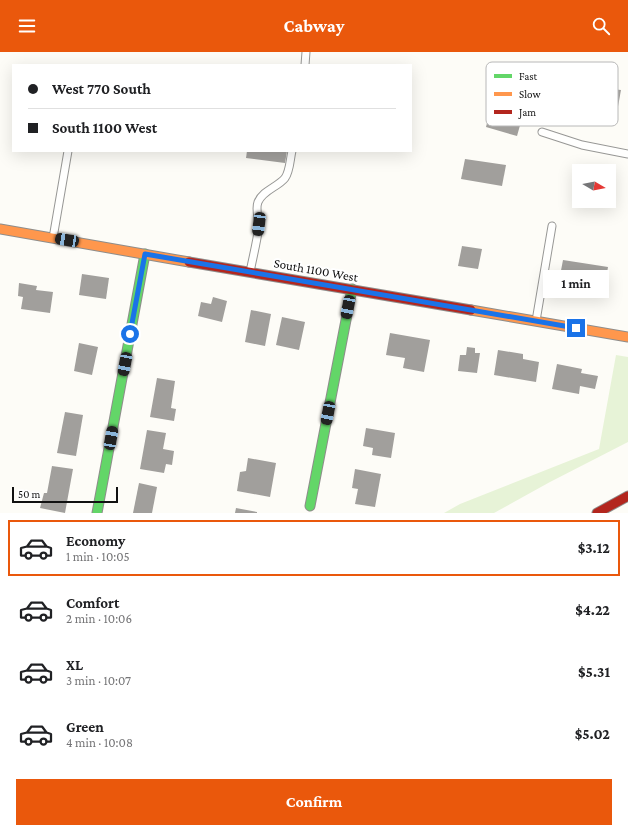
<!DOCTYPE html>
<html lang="en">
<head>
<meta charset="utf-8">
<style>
  :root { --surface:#fff; --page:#f2f2f2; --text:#202124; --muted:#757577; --line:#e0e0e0; --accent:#ea580c }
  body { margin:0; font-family:"Crimson Pro",serif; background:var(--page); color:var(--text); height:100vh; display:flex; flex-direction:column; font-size:15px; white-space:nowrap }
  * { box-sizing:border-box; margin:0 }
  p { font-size:13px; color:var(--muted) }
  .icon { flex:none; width:22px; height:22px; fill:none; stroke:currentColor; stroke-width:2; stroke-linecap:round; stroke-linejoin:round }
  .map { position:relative; height:461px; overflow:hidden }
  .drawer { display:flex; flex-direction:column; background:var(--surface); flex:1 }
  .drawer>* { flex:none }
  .top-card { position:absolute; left:12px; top:12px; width:400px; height:88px; border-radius:0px; box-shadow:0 4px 16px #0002; display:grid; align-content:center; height:88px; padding:0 16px; background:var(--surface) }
  .needle { width:26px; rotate:100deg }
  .tools { position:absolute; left:572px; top:112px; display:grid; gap:8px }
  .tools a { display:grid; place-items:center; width:44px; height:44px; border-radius:0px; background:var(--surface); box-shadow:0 4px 16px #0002; font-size:20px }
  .scale { position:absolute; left:12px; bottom:10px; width:106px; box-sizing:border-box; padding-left:4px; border:2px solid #111; border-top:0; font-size:11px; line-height:14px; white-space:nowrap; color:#111; -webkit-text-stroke:3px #fff; paint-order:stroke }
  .end { position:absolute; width:18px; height:18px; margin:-9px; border:5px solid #1a73e8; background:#fff; box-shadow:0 0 0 2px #fff }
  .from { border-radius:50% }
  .bubble { position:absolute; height:28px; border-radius:0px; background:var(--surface); box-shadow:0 4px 16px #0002; font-size:13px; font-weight:700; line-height:28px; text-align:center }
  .car { position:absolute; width:12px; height:24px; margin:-12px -6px; border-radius:5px; box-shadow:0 0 3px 1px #0007; background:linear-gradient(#222 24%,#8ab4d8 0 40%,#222 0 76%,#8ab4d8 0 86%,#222 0) }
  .top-card b { display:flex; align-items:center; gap:14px; height:38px; font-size:15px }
  .top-card b+b { border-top:1px solid var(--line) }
  .top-card i { width:10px; height:10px; background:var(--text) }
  ul { padding:7px 0 0; list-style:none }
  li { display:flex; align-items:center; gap:12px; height:56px; margin:0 8px 6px; padding:0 8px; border:2px solid transparent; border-radius:0px }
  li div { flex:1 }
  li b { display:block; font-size:15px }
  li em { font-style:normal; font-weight:700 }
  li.active { border-color:var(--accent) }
  li>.icon { width:36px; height:36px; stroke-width:1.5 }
  .primary-button { display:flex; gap:8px; margin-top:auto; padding:8px 16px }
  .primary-button a { flex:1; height:46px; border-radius:0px; background:var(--accent); color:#fff; font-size:16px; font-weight:700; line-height:46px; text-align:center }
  header { display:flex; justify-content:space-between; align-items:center; height:52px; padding:0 16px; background:var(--accent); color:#fff; font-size:18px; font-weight:700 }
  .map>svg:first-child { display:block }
</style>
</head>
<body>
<header><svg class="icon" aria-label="menu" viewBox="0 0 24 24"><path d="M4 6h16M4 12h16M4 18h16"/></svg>Cabway<svg class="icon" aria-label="search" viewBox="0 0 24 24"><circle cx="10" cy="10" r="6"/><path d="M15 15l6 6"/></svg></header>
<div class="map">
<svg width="628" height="461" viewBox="0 0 628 461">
  <rect width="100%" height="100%" fill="#fdfcf7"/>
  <!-- green -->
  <polygon fill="#e7f3d7" points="616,303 628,305 628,390 550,430 494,461 444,461 460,452 599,397"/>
  <!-- building -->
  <g fill="#a19f9c">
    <polygon points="603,36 621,38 615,71 598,68"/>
    <polygon points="494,43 526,52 517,84 486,75"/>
    <polygon points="247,99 287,99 285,111 246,106"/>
    <polygon points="465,107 506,113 502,134 461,127"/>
    <polygon points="462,194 482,197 478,217 458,214"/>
    <polygon points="563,208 608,215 604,239 573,234 574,231 559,229"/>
    <polygon points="82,222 109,226 106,247 79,243"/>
    <polygon points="19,231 37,234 36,238 53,240 50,261 21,257 23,245 18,244"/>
    <polygon points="213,245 227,249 222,270 198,264 201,250 211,252"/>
    <polygon points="251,258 271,262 265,294 245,290"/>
    <polygon points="282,265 305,270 299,298 276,293"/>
    <polygon points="390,281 430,288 424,320 403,316 405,306 386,303"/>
    <polygon points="79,291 98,295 92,323 74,319"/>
    <polygon points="467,295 475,296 475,301 480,301 477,321 458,319 460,303 466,303"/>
    <polygon points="498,298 523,302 523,307 539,310 536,330 494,323"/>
    <polygon points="557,312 582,317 581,321 598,324 595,337 580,334 579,342 552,337"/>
    <polygon points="157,326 175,329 171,356 176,357 174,369 150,365"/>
    <polygon points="65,360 83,363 76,404 57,401"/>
    <polygon points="366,376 395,381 391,406 372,403 373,396 363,394"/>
    <polygon points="147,378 166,381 163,397 174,399 172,413 166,412 164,421 140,417"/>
    <polygon points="248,406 276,411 270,445 237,439 240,420 246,419"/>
    <polygon points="52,414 73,417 65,461 40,456 44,441 47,441"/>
    <polygon points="355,417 381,422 375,455 355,452 358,437 352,436"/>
    <polygon points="139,431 157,435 152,461 133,461"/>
    <polygon points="236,456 257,460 257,461 235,461"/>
  </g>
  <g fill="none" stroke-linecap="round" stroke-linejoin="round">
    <!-- lane casing -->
    <g stroke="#979795" stroke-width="9">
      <g id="lane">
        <polyline points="305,13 306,0"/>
        <polyline points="542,80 582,93 628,102"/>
        <polyline points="53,186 68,99"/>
        <path d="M 250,220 C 253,205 257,189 259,174 C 259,166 255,158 258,150 C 263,138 278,135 285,126 C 290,119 290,107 292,99"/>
        <polyline points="536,269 552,174"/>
      </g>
    </g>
    <!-- fast casing -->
    <g stroke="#8e8d8b" stroke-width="11">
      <g id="fast">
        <polyline points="310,454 352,237"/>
        <polyline points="97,461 145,202"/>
      </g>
    </g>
    <!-- slow casing -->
    <g stroke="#8e8d8b" stroke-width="11">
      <g id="slow">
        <polyline points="0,177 189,210"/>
        <polyline points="471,258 628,285"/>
      </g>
    </g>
    <!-- jam casing -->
    <g stroke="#8e8d8b" stroke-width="11">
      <g id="jam">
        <polyline points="189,210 471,258"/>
        <polyline points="597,461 628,444"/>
      </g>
    </g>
    <!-- lane -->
    <use href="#lane" stroke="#fffffe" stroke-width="7"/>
    <!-- fast -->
    <use href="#fast" stroke="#63d668" stroke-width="9"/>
    <!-- slow -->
    <use href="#slow" stroke="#ff974d" stroke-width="9"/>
    <!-- jam -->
    <use href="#jam" stroke="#b3261e" stroke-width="9"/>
  </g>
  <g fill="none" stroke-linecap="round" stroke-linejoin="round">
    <!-- route -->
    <polyline stroke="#1a73e8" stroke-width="5" points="130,282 145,202 576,276"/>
  </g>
  <g text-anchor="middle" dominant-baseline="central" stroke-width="4" stroke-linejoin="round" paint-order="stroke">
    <!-- street labels -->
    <g font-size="13" fill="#111" stroke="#fff">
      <text transform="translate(316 218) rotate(10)">South 1100 West</text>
    </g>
  </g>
  <!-- legend -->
  <rect x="486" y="10" width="132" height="64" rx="6" fill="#fff" stroke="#b8b8b8" stroke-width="1"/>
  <rect x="494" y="22" width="18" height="4" fill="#63d668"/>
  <rect x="494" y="40" width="18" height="4" fill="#ff974d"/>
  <rect x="494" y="58" width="18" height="4" fill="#b3261e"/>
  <g font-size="11" fill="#111">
    <text x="519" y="28">Fast</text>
    <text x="519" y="46">Slow</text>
    <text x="519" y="64">Jam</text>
  </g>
</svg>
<div class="tools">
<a><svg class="needle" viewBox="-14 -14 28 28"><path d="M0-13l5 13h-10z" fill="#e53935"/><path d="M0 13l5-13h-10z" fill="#757577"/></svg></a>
</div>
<div class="scale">50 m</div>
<i class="end from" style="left:130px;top:282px"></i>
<i class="end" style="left:576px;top:276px"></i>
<div class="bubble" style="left:543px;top:218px;width:66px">1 min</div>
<i class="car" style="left:259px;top:172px;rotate:187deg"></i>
<i class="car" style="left:67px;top:188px;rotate:279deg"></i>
<i class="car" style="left:348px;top:255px;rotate:191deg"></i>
<i class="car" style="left:125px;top:312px;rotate:191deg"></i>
<i class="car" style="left:328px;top:361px;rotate:191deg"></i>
<i class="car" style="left:111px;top:386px;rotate:10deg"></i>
<div class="top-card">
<b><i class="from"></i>West 770 South</b>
<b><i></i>South 1100 West</b>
</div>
</div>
<section class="drawer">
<ul>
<li class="active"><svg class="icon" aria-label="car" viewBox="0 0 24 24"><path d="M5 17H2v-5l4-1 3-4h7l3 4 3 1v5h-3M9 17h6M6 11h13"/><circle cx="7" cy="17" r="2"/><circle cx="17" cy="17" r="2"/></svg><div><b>Economy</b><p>1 min · 10:05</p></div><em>$3.12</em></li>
<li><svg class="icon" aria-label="car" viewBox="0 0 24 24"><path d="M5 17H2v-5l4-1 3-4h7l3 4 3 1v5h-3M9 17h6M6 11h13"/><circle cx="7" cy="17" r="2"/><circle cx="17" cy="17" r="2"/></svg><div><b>Comfort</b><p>2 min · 10:06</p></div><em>$4.22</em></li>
<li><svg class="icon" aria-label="car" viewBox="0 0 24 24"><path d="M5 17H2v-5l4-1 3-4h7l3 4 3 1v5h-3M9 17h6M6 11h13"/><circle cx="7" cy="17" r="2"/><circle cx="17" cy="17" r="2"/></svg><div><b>XL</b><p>3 min · 10:07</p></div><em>$5.31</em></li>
<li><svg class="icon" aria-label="car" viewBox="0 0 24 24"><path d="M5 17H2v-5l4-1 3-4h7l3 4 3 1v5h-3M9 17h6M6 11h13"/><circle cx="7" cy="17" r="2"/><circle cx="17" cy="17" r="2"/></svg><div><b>Green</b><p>4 min · 10:08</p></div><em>$5.02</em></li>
</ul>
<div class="primary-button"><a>Confirm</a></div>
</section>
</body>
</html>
